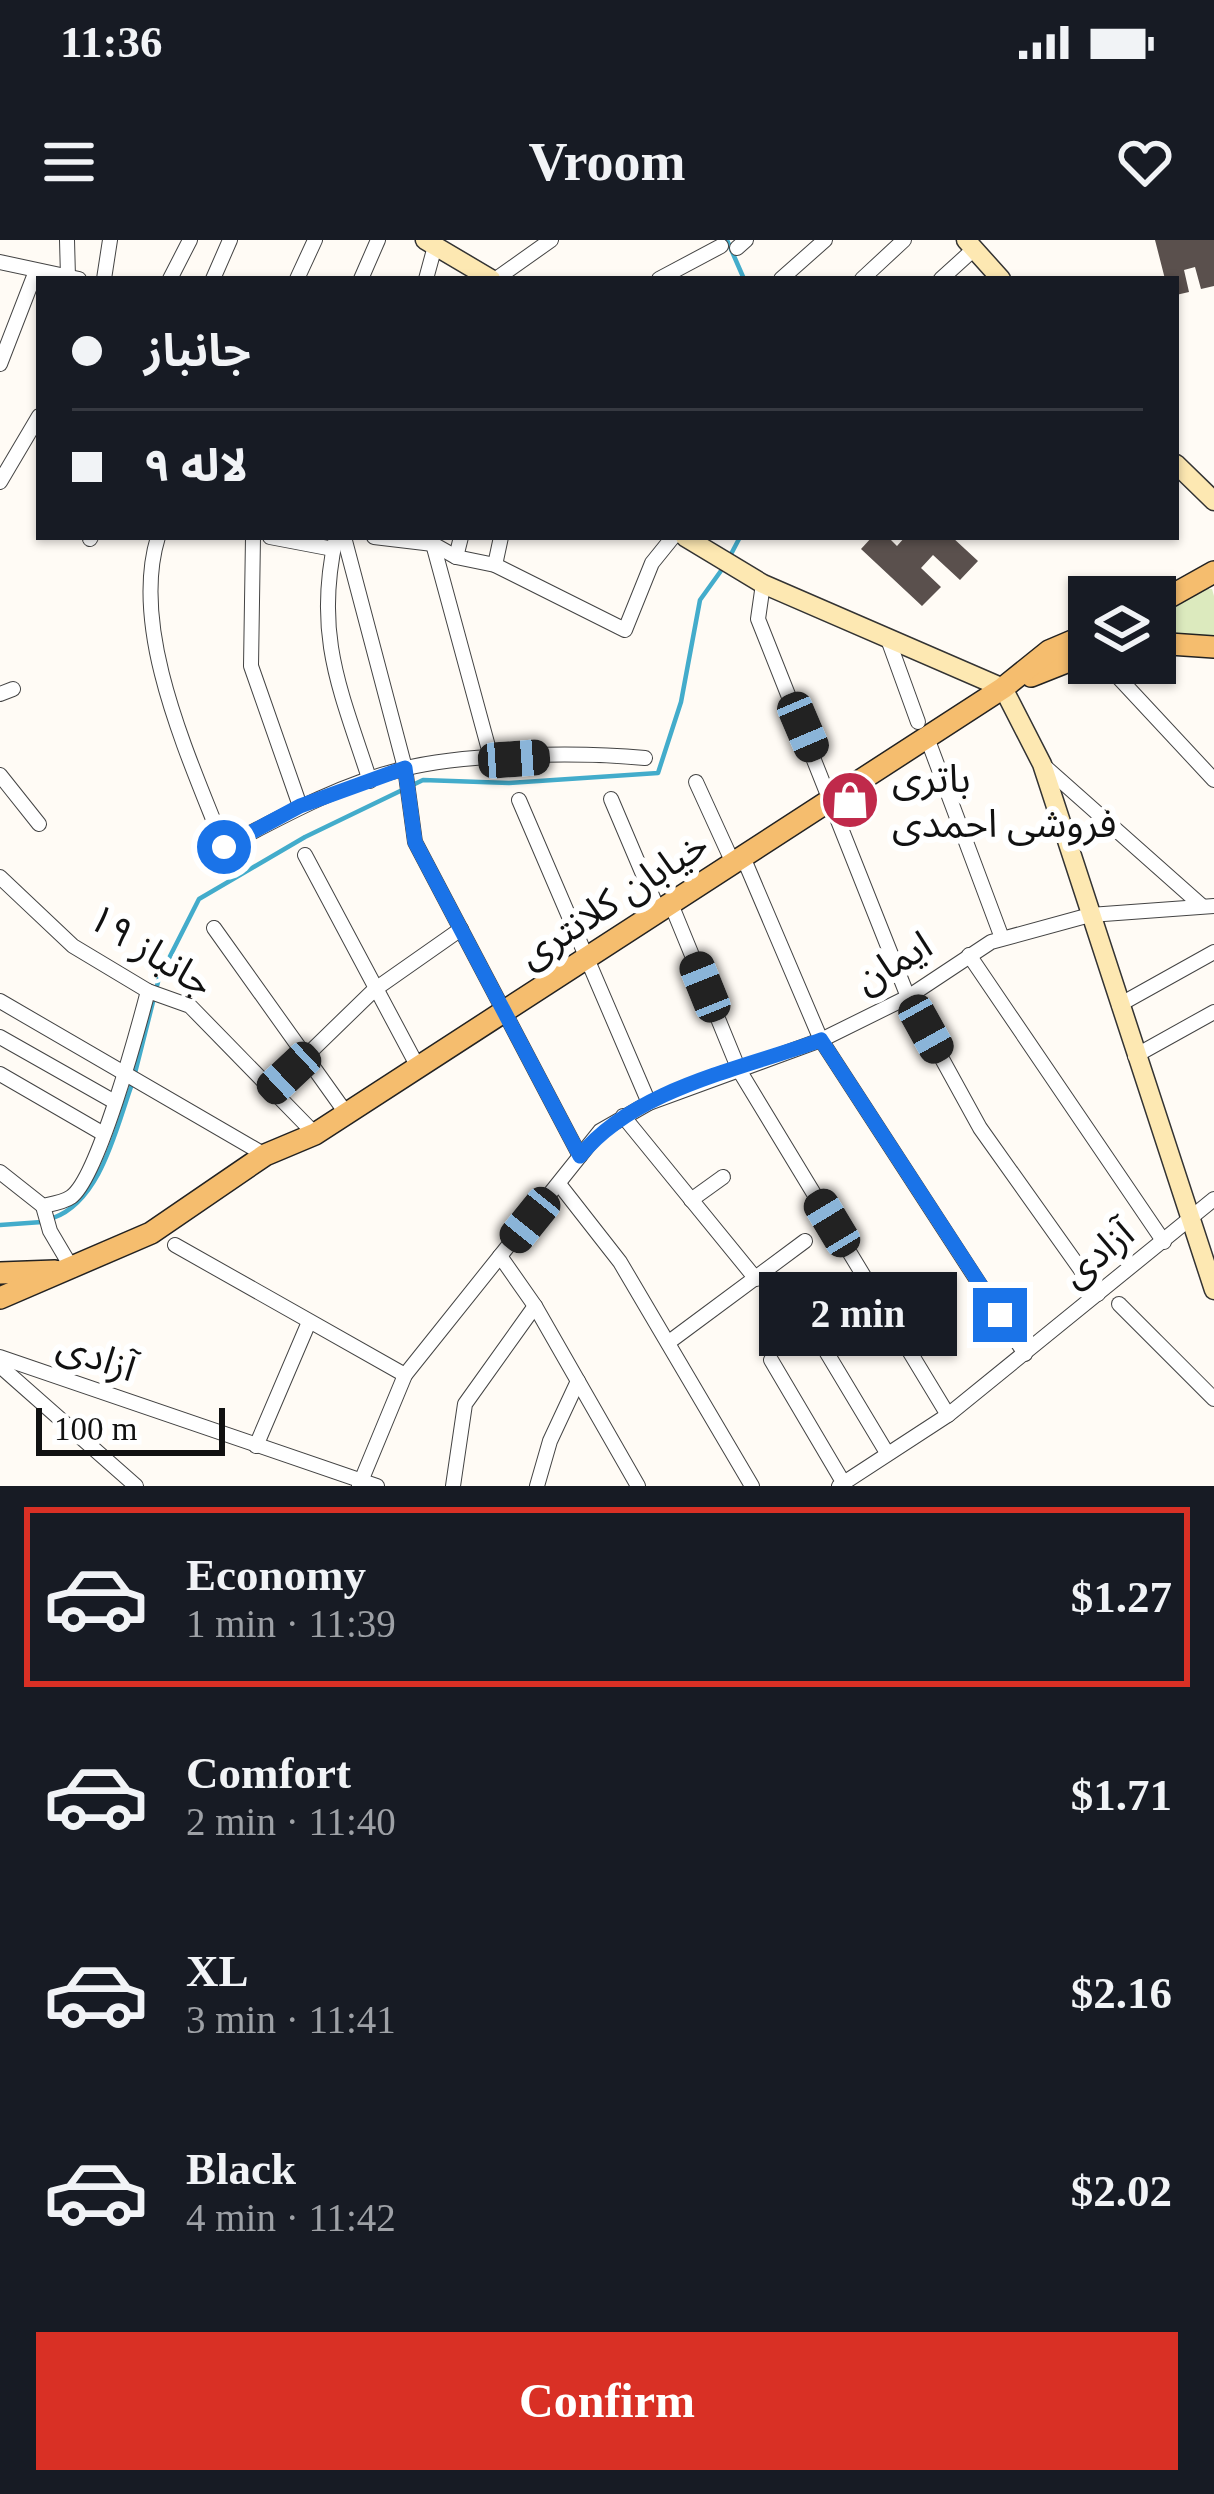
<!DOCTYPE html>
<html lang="en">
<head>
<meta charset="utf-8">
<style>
  :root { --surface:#171b24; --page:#242831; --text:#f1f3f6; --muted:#9ea1a6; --line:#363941; --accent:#d93025 }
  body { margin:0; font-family:"Times New Roman","Noto Sans Arabic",serif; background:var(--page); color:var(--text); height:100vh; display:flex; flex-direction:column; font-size:45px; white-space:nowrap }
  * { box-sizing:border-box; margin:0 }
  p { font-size:39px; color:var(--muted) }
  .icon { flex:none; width:66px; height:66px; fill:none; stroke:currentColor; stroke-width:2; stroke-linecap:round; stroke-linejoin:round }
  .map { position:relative; height:1246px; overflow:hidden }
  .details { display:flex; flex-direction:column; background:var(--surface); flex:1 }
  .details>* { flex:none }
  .banner { position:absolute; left:36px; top:36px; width:1143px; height:264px; border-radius:0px; box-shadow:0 3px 9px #0004; display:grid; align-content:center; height:264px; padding:0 36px; background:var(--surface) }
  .controls { position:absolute; left:1068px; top:336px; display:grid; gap:24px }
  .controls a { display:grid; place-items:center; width:108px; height:108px; border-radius:0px; background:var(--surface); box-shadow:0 3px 9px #0004; font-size:60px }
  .scale { position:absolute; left:36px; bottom:30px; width:189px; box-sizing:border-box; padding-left:12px; border:6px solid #111; border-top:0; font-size:33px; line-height:42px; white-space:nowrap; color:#111; -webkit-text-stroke:9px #fff; paint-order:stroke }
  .end { position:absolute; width:54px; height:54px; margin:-27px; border:15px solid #1a73e8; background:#fff; box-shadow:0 0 0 6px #fff }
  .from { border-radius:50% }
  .bubble { position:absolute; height:84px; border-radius:0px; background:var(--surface); box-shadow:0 3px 9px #0004; font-size:39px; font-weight:600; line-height:84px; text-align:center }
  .car { position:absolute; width:36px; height:72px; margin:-36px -18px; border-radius:15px; box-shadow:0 0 9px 3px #0007; background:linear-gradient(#222 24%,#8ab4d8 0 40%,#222 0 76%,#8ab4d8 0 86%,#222 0) }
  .banner b { display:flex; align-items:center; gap:42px; height:114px; font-size:45px }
  .banner b+b { border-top:3px solid var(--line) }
  .banner i { width:30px; height:30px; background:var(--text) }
  ul { padding:21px 0 0; list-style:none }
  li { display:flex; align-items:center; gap:36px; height:180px; margin:0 24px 18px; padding:0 12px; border:6px solid transparent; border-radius:0px }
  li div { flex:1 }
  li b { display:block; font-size:45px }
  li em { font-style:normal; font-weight:600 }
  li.active { border-color:var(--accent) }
  li>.icon { width:108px; height:108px; stroke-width:1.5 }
  .cta { display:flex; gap:24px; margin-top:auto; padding:24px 36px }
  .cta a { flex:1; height:138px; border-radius:0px; background:var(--accent); color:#fff; font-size:48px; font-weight:600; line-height:138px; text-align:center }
  .status { display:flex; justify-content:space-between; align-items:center; height:84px; padding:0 60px; background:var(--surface); direction:ltr }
  .status svg { height:33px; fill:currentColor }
  header { display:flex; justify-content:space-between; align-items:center; height:156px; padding:0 36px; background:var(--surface); font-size:54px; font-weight:600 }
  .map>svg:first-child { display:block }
</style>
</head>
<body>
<div class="status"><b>11:36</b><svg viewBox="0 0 49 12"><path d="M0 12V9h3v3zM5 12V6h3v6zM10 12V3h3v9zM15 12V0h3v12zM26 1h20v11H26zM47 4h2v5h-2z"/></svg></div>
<header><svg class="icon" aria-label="menu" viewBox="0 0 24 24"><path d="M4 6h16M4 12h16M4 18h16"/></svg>Vroom<svg class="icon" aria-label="heart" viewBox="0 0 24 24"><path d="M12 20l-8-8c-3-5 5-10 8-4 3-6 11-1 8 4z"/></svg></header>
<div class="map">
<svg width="1214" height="1246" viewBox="0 0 1214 1246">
  <rect width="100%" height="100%" fill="#fffbf5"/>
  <!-- grass -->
  <polygon fill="#dceabe" points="1205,349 1212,349 1214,356 1214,401 1155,396 1155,379"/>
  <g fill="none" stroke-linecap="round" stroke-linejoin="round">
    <!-- stream -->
    <g stroke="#43accb" stroke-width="4.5">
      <polyline points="727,0 744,39"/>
      <polyline points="729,318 740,297"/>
      <polyline points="135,833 159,738 199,659 305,597 423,540 509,543 658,533 681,462 700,360 723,328"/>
      <path d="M 53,978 C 101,961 116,888 132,844"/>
      <polyline points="0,985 42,982"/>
    </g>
  </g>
  <!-- building -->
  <g fill="#5a504d">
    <polygon points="1155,0 1214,0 1214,46 1201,49 1195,27 1184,30 1189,52 1176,55 1176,39 1165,39"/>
    <polygon points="872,297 888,297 897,306 905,297 952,297 978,321 960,340 933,315 921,328 941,347 922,366 861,309"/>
  </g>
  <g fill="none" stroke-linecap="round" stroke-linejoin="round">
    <!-- street casing -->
    <g stroke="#444" stroke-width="16">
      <g id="street">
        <polyline points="67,0 68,37"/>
        <polyline points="737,8 746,0"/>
        <polyline points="0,22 79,39"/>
        <polyline points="104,39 110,0"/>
        <polyline points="170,39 190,0"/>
        <polyline points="213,39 230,0"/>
        <polyline points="297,39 315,0"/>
        <polyline points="361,39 378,0"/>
        <polyline points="426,39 435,6"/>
        <polyline points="496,39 551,0"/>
        <polyline points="659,39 721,6"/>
        <polyline points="781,39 825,0"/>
        <polyline points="862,39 904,0"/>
        <polyline points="941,39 974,9"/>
        <polyline points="0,124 36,31"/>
        <polyline points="0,242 39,176"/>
        <path d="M 158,297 C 129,391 190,519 224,607 C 281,577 340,544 403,529 C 464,513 582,512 645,518"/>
        <polyline points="253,297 251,426 300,566"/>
        <polyline points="270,297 333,309"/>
        <path d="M 336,297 C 314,395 340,449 370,541"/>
        <polyline points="344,297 405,528 415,602 580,916"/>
        <polyline points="374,297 433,304 456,317 495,325 625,390 652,323 673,297"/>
        <polyline points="90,299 91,297"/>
        <polyline points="433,304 492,521"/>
        <polyline points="456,317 461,297"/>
        <polyline points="495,325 501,297"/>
        <polyline points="763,344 758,379 908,757 980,888 1098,1054"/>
        <polyline points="889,402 918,482"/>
        <polyline points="1105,423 1214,540"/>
        <polyline points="0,454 13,449"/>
        <polyline points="926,495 1002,698"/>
        <polyline points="1042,524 1202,666"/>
        <polyline points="0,535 39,584"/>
        <polyline points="696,542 733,623"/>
        <polyline points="611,559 659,672"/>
        <polyline points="519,560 649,863"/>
        <polyline points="305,615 419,829"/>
        <polyline points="743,617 821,800 1025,1114"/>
        <polyline points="0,637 73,706 148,751 190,766 315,894"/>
        <polyline points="671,664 739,830 948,1175"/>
        <polyline points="214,688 346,873"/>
        <polyline points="969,715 1164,1002"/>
        <polyline points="0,761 265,915"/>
        <polyline points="1119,765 1214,712"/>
        <polyline points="0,797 113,861"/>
        <polyline points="1135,816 1214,772"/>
        <polyline points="0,834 102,893"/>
        <polyline points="271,850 374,750 461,689"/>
        <polyline points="623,876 756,1039"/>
        <path d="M 0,932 L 43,966 C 52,964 64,962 71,957 C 98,938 138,789 148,751"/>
        <polyline points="559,944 620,1022 752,1246"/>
        <polyline points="691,960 723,937"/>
        <polyline points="43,966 50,991 73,1030"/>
        <polyline points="175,1005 405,1135"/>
        <polyline points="500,1016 535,1066 638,1246"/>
        <polyline points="1119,1064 1214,1159"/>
        <polyline points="809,1083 887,1213"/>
        <polyline points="669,1102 805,1001"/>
        <polyline points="0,1117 377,1246"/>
        <polyline points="771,1120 843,1242"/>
        <polyline points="0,1126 136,1246"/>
        <polyline points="256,1206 309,1082"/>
        <polyline points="359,1246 405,1135 600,891 649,863 821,800 908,757 991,702 1090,675 1214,666"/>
        <polyline points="453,1246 465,1164 535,1066"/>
        <polyline points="537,1246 550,1201 578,1141"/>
        <polyline points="839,1246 948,1175 1214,959"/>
      </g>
    </g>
    <!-- secondary casing -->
    <g stroke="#333" stroke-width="21">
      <g id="secondary">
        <polyline points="425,0 491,39"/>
        <polyline points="966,0 1001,39"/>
        <polyline points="1176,224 1214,261"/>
        <polyline points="685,297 763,344 1003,448 1042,524 1214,1050"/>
      </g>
    </g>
    <!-- primary casing -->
    <g stroke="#222" stroke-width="24">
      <g id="primary">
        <polyline points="1155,365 1214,332"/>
        <polyline points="1155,403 1214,407"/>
        <polyline points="1031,436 1089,413"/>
        <polyline points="0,1033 55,1031"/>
        <polyline points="0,1058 151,993 265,915 315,894 1003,448 1049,411 1089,394"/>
      </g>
    </g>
    <!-- street -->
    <use href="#street" stroke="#fff" stroke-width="14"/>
    <!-- secondary -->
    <use href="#secondary" stroke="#fde8b2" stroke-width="18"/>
    <!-- primary -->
    <use href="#primary" stroke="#f5bd6e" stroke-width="21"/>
  </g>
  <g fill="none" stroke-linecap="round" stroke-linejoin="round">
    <!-- route -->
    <path stroke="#1a73e8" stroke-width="15" d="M 224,607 L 300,566 L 405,528 L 415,602 L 580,916 C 635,848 742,829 821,800 L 1000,1075"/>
  </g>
  <!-- icons -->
  <defs>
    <g id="shop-disc" transform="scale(3)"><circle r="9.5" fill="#c02a4b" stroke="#fff"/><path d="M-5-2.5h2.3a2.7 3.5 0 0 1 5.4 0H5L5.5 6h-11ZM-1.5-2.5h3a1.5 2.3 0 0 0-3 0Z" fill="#fff"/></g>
  </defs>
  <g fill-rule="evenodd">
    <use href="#shop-disc" x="850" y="560"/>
  </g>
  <g text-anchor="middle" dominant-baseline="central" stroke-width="12" stroke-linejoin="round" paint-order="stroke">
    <!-- poi labels -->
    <g font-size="39" fill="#111" stroke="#fff" text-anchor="start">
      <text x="892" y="538">باتری<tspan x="892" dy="45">فروشی احمدی</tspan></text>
    </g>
    <!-- street labels -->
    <g font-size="39" fill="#111" stroke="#fff">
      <text transform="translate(613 659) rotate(-33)">خیابان کلانتری</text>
      <text transform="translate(151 710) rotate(32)">جانباز ۱۹</text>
      <text transform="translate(893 722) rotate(-31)">ایمان</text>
      <text transform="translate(1097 1013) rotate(-39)">آزادی</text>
      <text transform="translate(97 1116) rotate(19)">آزادی</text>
    </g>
  </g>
</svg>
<div class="controls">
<a><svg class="icon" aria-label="layers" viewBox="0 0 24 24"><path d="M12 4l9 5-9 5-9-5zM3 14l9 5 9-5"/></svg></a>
</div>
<div class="scale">100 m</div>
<i class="end from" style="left:224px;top:607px"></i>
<i class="end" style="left:1000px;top:1075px"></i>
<div class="bubble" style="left:759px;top:1032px;width:198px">2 min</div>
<i class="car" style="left:803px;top:487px;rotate:157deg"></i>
<i class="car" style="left:514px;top:519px;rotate:86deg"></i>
<i class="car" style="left:705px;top:747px;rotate:338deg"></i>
<i class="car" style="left:926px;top:789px;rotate:151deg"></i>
<i class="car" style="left:289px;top:833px;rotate:227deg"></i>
<i class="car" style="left:530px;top:980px;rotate:219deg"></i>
<i class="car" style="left:832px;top:983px;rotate:329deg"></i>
<div class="banner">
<b><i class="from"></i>جانباز</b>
<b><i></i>لاله ۹</b>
</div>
</div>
<section class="details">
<ul>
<li class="active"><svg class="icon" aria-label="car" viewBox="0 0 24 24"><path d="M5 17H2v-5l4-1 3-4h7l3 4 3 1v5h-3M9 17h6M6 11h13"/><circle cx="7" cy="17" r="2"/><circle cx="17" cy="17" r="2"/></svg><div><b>Economy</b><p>1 min · 11:39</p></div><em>$1.27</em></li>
<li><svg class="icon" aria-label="car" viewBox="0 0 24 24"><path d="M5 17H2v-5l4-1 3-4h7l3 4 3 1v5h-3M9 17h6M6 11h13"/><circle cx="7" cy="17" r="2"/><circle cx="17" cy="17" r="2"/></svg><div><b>Comfort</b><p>2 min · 11:40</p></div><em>$1.71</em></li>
<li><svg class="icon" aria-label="car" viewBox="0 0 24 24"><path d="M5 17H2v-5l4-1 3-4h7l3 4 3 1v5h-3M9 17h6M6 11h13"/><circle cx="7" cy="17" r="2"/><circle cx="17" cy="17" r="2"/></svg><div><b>XL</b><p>3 min · 11:41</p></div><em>$2.16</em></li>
<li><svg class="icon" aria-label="car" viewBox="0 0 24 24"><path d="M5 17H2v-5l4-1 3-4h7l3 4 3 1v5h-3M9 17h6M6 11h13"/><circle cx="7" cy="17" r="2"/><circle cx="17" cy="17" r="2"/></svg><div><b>Black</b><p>4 min · 11:42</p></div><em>$2.02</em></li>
</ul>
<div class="cta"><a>Confirm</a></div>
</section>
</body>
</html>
